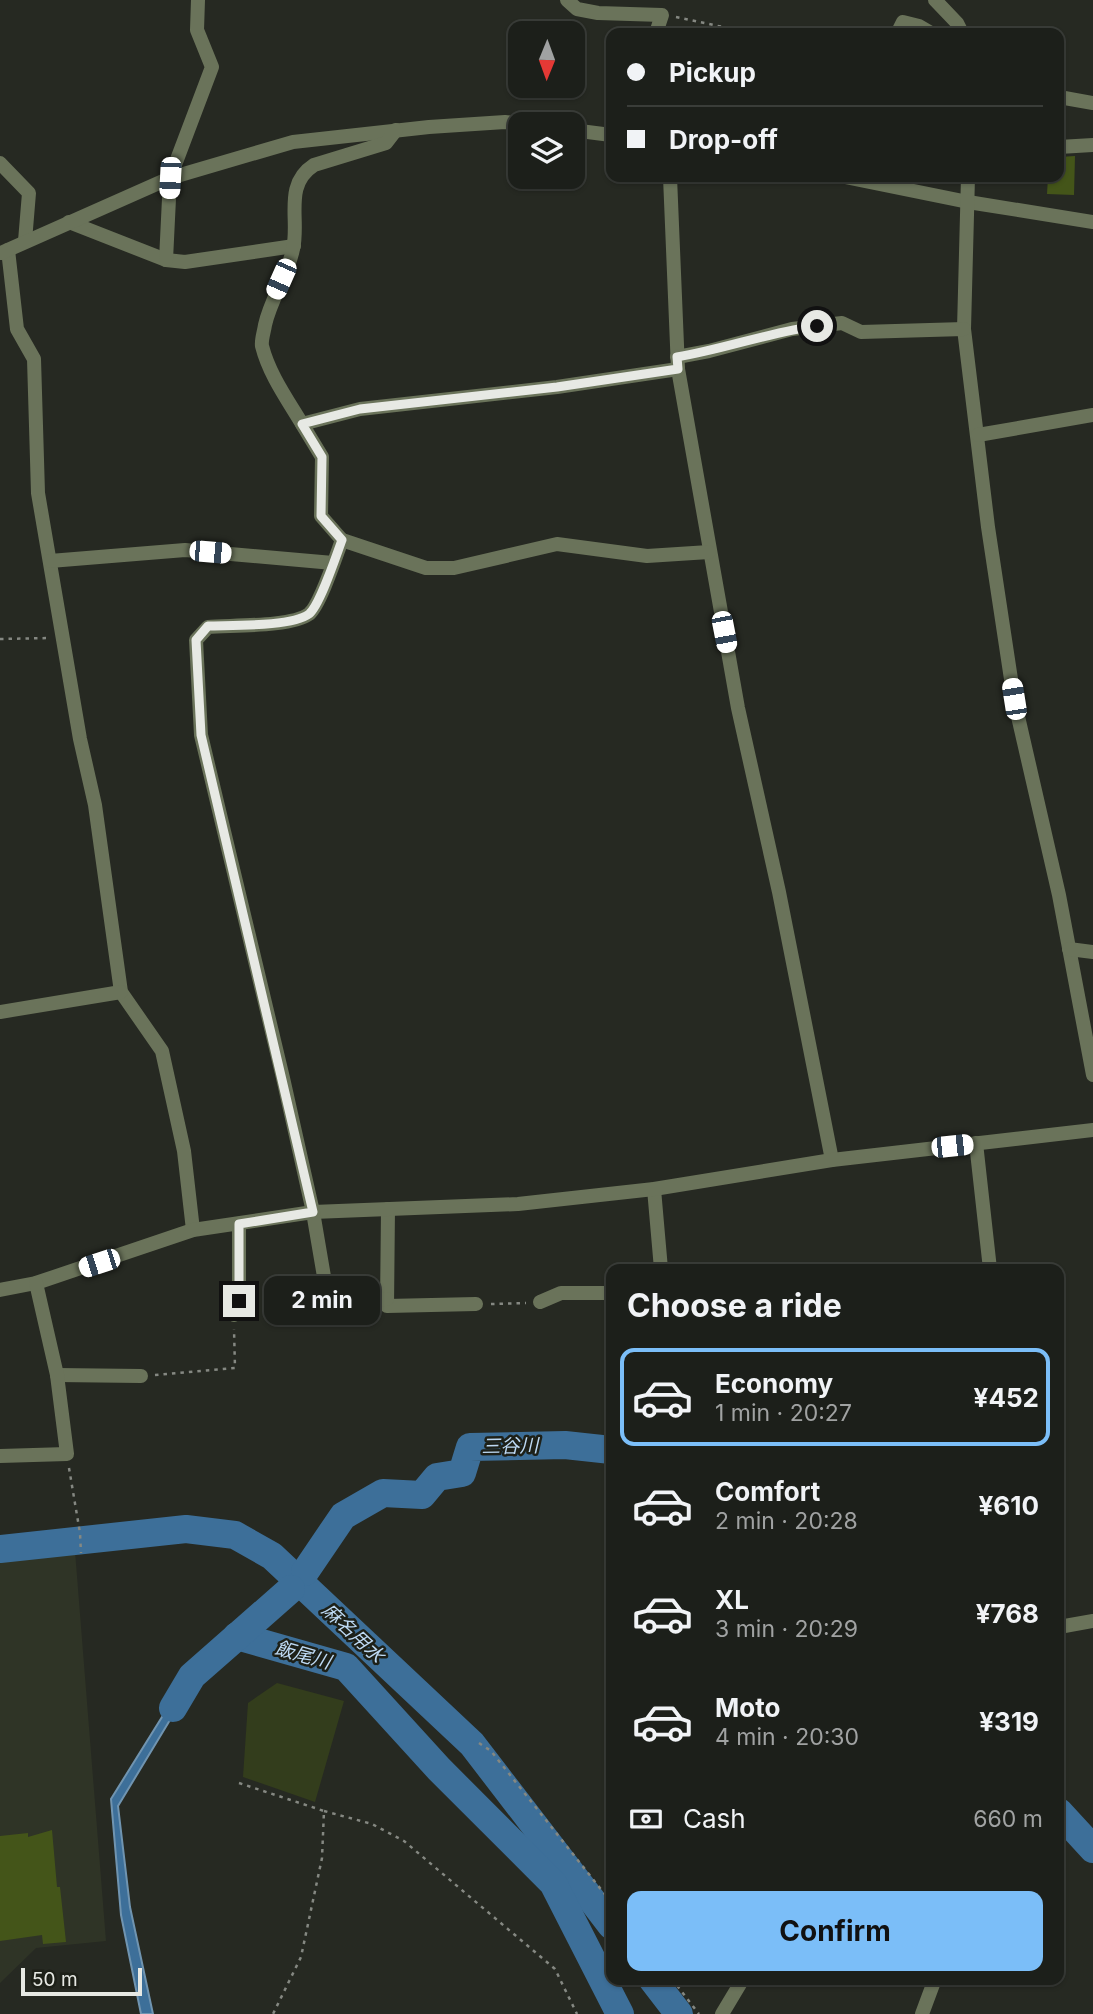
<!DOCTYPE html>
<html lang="en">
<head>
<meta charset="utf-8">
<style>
  :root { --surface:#1c1f1a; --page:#252723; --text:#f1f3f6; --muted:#a0a2a2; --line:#3a3d39; --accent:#7bbef8 }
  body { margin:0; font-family:Inter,"Noto Sans JP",sans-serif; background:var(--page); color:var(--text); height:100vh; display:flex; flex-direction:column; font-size:26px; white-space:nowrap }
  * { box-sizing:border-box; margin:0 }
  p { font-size:23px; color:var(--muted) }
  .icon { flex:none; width:38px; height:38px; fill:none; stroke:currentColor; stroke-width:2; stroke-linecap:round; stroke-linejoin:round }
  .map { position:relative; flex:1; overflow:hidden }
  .drawer { position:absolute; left:606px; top:1264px; width:458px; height:721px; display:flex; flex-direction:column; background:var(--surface); border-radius:14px; box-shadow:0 2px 5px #0004,0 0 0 2px var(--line) }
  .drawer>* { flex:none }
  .guide { position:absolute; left:606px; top:28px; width:458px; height:154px; border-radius:14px; box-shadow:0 2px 5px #0004,0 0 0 2px var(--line); display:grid; align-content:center; height:154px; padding:0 21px; background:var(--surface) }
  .needle { width:46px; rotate:181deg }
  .buttons { position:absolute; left:508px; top:21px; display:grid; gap:14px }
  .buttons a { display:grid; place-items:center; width:77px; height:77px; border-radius:14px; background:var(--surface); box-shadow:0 2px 5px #0004,0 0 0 2px var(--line); font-size:35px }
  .scale { position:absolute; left:21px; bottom:18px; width:121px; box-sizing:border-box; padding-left:7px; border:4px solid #e7e9e4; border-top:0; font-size:19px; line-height:24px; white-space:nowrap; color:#e7e9e4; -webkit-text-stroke:5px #1d2018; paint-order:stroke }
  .end { position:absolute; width:32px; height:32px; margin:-16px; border:9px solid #e7e9e4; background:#111; box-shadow:0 0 0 4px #111 }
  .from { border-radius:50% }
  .bubble { position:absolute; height:49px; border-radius:14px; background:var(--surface); box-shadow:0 2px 5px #0004,0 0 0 2px var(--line); font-size:23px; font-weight:700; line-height:49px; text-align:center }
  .car { position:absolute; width:21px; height:42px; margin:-21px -10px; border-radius:9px; box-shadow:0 0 5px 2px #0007; background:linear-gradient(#fff 24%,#345 0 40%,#fff 0 76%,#345 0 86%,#fff 0) }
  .guide b { display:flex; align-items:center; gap:24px; height:66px; font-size:26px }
  .guide b+b { border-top:2px solid var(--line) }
  .guide i { width:18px; height:18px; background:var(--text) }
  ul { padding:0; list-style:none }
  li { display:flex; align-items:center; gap:21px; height:98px; margin:0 14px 10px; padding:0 7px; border:4px solid transparent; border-radius:14px }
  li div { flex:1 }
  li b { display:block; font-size:26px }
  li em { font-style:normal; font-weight:700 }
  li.current { border-color:var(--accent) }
  li>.icon { width:63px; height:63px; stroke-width:1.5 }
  h2 { padding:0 21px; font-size:32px; line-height:84px }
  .pay { display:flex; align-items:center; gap:18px; height:77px; padding:0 21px; font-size:26px }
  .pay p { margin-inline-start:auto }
  .action { display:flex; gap:14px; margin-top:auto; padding:14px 21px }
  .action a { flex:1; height:80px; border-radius:14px; background:var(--accent); color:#111; font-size:28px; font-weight:700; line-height:80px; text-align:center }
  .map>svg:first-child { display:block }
</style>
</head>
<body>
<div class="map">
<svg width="1093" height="2014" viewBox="0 0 1093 2014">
  <rect width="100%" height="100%" fill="#262922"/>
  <!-- built -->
  <polygon fill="#2f3426" points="75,1551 106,1941 36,1948 0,1983 0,1559"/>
  <!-- green -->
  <polygon fill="#333d1c" points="277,1683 344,1701 315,1802 243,1777 248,1703"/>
  <!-- water -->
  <polygon fill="#3d6f99" stroke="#7094b0" stroke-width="2" points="190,1672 196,1677 118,1806 130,1907 153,2014 141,2014 121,1915 111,1799"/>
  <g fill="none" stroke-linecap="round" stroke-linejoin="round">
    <!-- river -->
    <g stroke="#3d6f99" stroke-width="28">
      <polyline points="0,1549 186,1529 235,1535 272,1556 472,1744 611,1925"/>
      <polyline points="305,1572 343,1516 383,1493 422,1495 437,1477 462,1473 470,1447 565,1445 611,1450"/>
      <polyline points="237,1636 346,1667 439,1769 553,1883 620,2014"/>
      <polyline points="173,1708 192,1676 291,1589"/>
      <polyline points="1059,1812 1093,1849"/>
      <polyline points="652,1979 679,2014"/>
    </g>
  </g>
  <!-- building -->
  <g fill="#445519">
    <polygon points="1075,156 1074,195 1047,194 1048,177 1059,177 1059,157"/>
    <polygon points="52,1830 57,1887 60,1887 66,1942 43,1944 42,1935 0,1941 0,1836 28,1833 28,1837"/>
  </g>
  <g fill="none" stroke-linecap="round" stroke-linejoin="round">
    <!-- path -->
    <g stroke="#858882" stroke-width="2.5" stroke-dasharray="3.5 5" stroke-linecap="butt">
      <polyline points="676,17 751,33"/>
      <polyline points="0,639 49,638"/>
      <polyline points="491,1304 526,1303"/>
      <polyline points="155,1375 235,1368 234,1329"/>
      <polyline points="69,1468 80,1533 81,1553"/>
      <polyline points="479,1743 491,1751 611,1902"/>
      <polyline points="239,1783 324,1811 322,1858 301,1957 273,2014"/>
      <polyline points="324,1811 372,1824 404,1841 555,1969 577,2014"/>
      <polyline points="672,1979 699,2014"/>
    </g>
    <!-- minor -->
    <g stroke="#6a735a" stroke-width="14">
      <polyline points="567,0 577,9 598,13 662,15 656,33"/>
      <polyline points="935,0 957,23 962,33"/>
      <polyline points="902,33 899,30 903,22 919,26 931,33"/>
      <polyline points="1059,97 1093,103"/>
      <polyline points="572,130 611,135"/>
      <polyline points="1059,147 1093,145"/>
      <polyline points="0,163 29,193 25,241"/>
      <polyline points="670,177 678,369 738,708 779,892 832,1160"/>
      <polyline points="845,177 968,202 1093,222"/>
      <polyline points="968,177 964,329 988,527 1014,699 1059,895 1093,1075"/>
      <polyline points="69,222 166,260 185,262 294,246"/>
      <polyline points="8,250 17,329 34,359 38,493 80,739 95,805 121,992 162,1051 184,1151 193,1230"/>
      <polyline points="1,253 170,178 293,142 429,127 505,122 524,124"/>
      <polyline points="166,260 170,178 212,67 197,30 198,0"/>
      <polyline points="677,357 709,351 792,329 842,323 861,332 964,329"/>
      <path d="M 302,424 C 287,399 269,374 262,346 C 261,340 264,332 265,325 C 271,298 288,275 293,249 C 300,220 283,185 314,165 L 386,143 L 396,130"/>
      <polyline points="978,435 1093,415"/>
      <polyline points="342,540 426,568 454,568 557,544 647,556 709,552"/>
      <polyline points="50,561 185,550 333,563"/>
      <polyline points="1069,949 1093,952"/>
      <polyline points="0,1012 121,992"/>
      <polyline points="976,1143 990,1269"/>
      <polyline points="654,1189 661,1269"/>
      <polyline points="388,1209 387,1306 476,1304"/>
      <polyline points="0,1290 36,1283 193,1230 313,1212 518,1204 654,1189 832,1160 1093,1130"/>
      <path d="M 387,1299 L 328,1300 L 313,1212 L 283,1078 L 201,735 L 196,640 L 208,627 C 231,625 292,627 309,614 C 320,605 336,556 342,540 L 321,516 L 322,457 L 302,424 L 360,409 L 557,387 L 678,369"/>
      <polyline points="540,1302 561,1293 611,1293"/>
      <polyline points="234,1315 239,1301 239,1224"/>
      <polyline points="57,1375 141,1376"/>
      <polyline points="0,1456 67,1454 57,1375 36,1283"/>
      <polyline points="1059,1627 1093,1621"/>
      <polyline points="722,2014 743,1979"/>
      <polyline points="922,2014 935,1979"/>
    </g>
  </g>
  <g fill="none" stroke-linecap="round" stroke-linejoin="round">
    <!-- route -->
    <path stroke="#e7e9e4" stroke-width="9" d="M 239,1301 L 239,1224 L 313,1212 L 201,735 L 196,640 L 208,626 C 230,625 292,627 309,614 C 320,605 336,556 342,540 L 321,516 L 322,457 L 302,424 L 360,409 L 557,387 L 678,369 L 677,357 C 725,349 770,332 817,326"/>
  </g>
  <g text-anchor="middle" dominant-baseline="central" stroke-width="5" stroke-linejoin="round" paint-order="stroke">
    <!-- water labels -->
    <g font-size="19" font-style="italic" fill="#bdd9f3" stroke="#1d2018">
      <text transform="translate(510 1446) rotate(-1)">三谷川</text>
      <text transform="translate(353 1633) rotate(43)">麻名用水</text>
      <text transform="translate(303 1655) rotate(16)">飯尾川</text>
    </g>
  </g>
</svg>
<div class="buttons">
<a><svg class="needle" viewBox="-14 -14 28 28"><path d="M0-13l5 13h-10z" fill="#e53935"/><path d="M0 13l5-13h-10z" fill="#a0a2a2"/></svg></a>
<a><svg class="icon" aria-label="layers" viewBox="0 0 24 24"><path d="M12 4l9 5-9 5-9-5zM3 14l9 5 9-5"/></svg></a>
</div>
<div class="scale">50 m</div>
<i class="end from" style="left:817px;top:326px"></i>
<i class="end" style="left:239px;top:1301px"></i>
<div class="bubble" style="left:264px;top:1276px;width:116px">2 min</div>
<i class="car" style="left:170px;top:178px;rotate:183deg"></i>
<i class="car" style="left:281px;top:279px;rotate:204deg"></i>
<i class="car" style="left:210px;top:552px;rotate:95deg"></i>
<i class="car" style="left:724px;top:632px;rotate:169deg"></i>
<i class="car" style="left:1014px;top:699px;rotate:351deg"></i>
<i class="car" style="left:952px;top:1146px;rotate:84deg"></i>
<i class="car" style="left:99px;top:1263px;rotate:252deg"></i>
<div class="guide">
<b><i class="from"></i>Pickup</b>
<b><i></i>Drop-off</b>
</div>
<section class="drawer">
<h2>Choose a ride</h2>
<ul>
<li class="current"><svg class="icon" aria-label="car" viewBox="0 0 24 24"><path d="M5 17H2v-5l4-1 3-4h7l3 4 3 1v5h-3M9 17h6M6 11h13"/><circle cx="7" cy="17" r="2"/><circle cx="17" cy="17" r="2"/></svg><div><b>Economy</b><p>1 min · 20:27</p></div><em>¥452</em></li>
<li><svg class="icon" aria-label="car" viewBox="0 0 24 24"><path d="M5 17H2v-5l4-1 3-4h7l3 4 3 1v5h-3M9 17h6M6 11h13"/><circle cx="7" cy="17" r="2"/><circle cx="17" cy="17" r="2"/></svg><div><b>Comfort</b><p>2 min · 20:28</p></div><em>¥610</em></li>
<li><svg class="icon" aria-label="car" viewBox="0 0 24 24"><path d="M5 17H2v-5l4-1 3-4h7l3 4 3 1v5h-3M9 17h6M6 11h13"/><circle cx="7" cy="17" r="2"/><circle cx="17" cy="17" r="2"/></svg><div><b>XL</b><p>3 min · 20:29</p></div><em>¥768</em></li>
<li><svg class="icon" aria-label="car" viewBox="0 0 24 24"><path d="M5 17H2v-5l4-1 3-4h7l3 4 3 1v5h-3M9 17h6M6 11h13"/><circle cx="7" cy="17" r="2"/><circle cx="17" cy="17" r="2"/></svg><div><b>Moto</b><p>4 min · 20:30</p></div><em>¥319</em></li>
</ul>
<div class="pay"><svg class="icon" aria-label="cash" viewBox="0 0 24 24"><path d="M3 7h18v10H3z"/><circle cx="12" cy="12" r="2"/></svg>Cash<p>660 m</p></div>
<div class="action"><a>Confirm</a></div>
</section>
</div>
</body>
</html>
